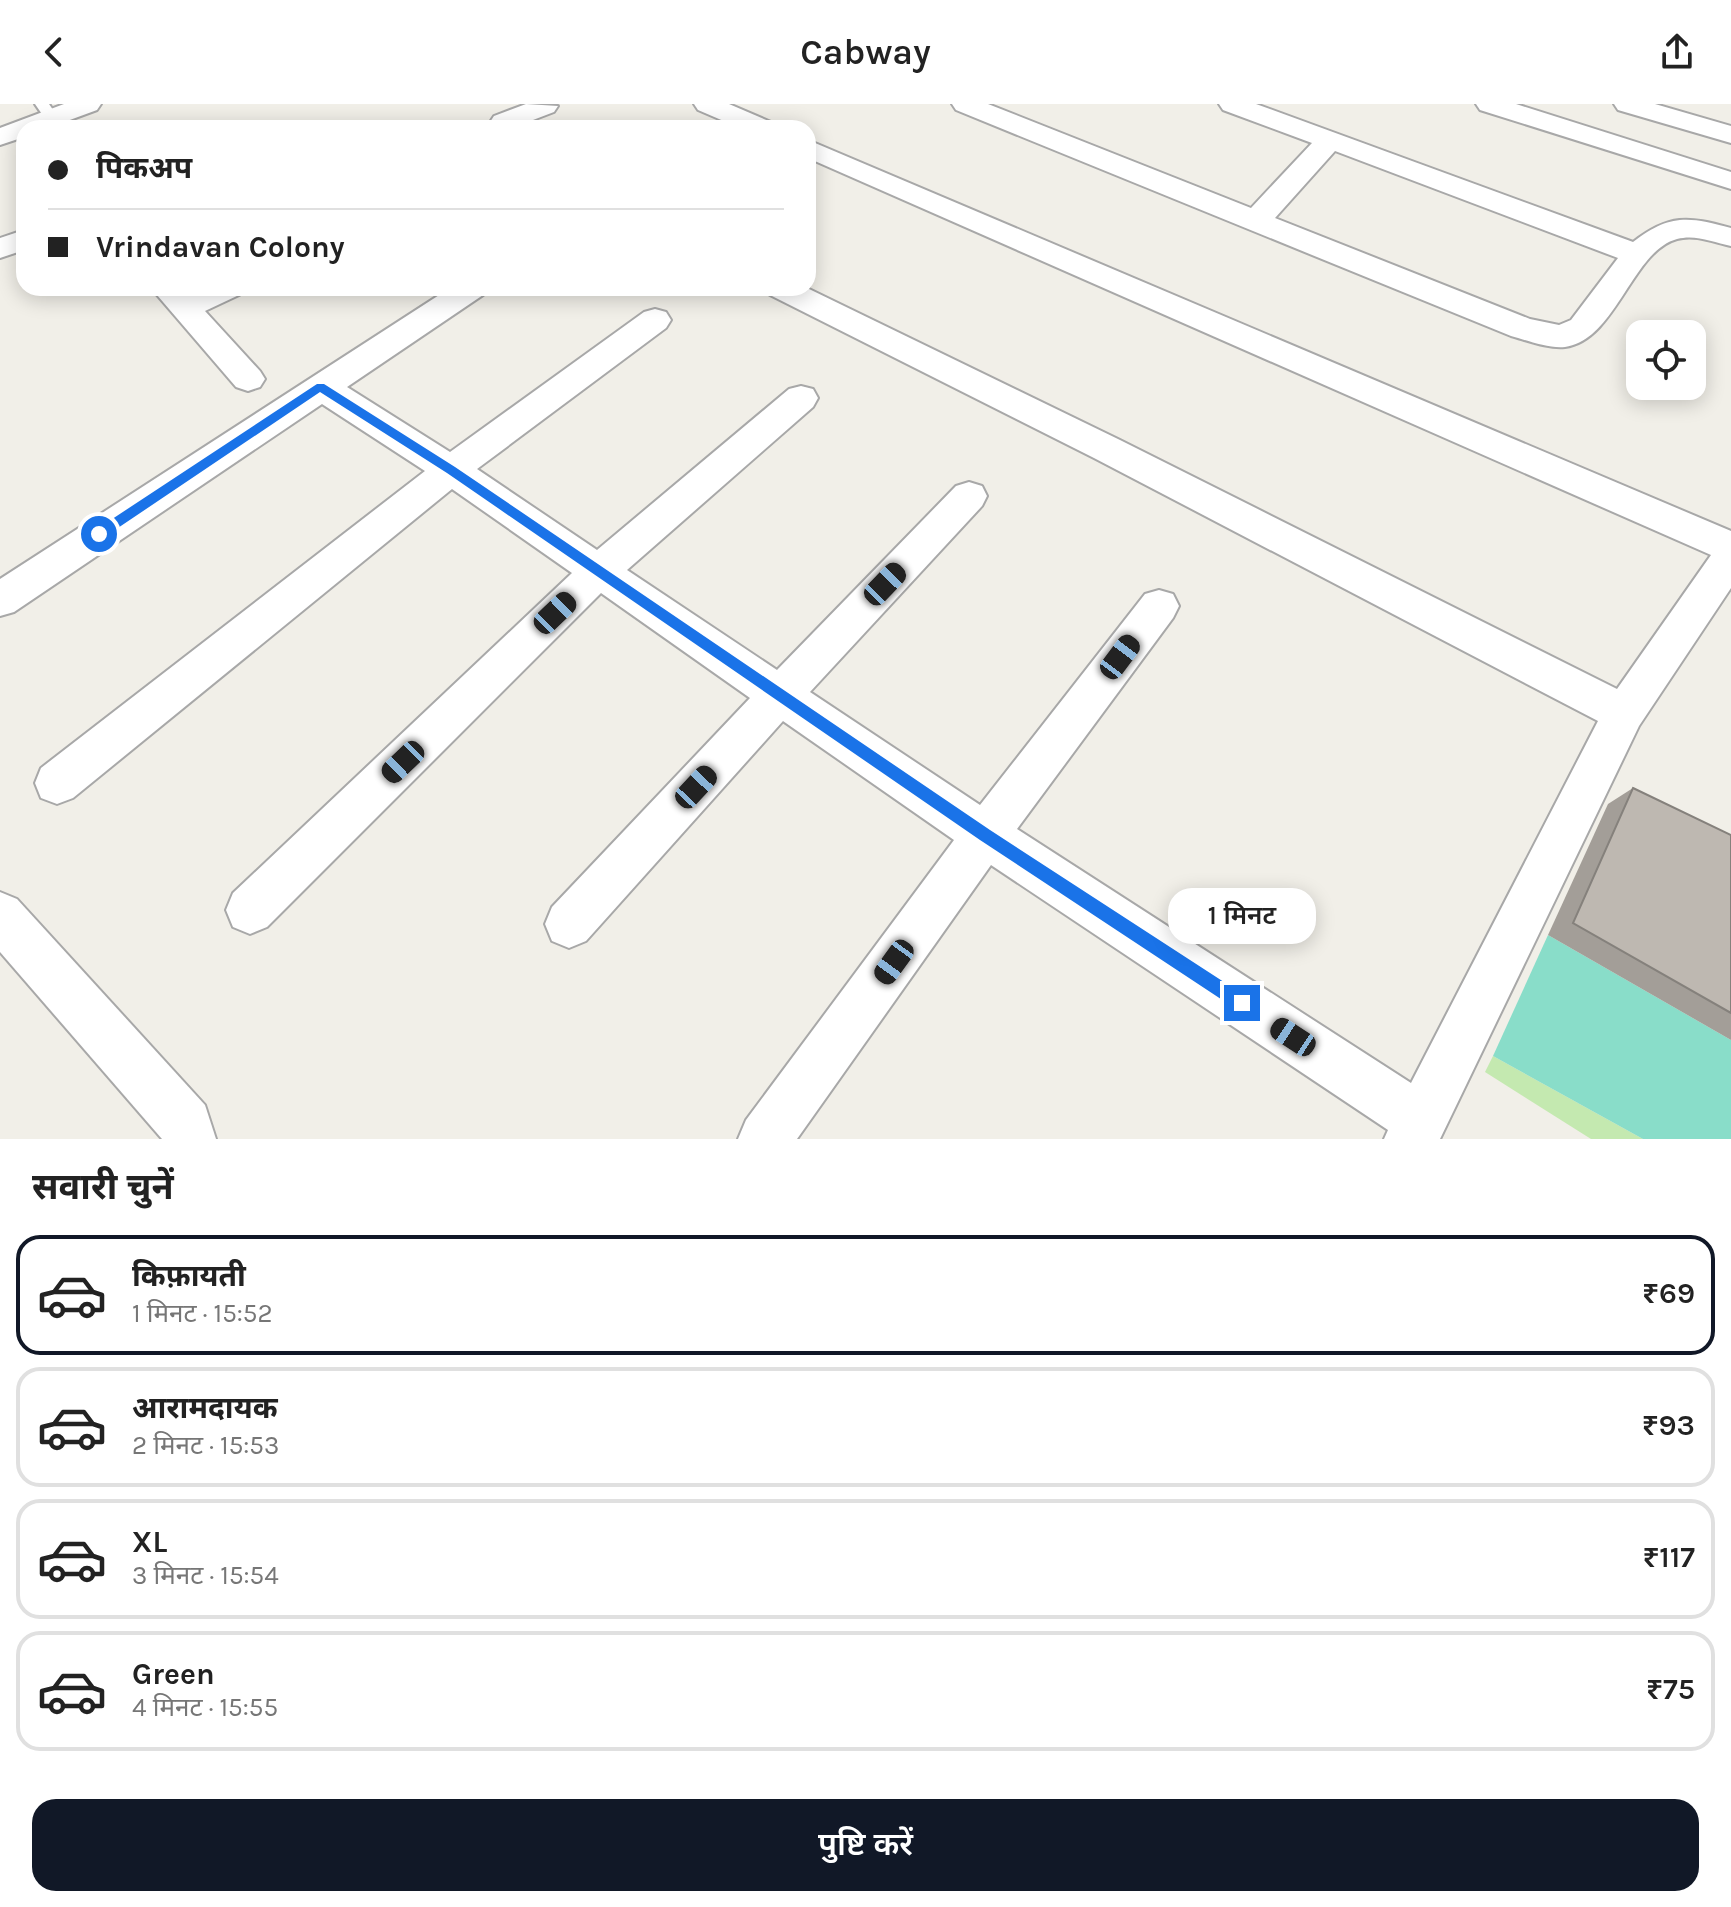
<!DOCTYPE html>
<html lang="hi">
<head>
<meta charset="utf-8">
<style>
  :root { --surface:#fff; --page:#f2f2f2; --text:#222; --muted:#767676; --line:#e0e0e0; --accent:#111827 }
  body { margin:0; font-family:Karla,"Noto Sans Devanagari",sans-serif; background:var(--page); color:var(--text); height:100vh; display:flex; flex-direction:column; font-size:30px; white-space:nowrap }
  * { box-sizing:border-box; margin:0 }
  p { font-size:26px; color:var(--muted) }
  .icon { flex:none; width:44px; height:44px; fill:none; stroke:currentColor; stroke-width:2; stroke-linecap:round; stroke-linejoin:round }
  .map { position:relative; height:1035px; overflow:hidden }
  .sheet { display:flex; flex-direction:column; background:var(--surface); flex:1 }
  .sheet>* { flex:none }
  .guide { position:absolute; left:16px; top:16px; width:800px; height:176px; border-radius:24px; box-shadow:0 4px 20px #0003; display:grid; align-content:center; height:176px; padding:0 32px; background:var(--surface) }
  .tools { position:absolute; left:1626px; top:216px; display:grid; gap:16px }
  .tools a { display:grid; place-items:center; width:80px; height:80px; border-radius:16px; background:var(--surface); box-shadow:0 4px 20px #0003; font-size:40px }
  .end { position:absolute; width:36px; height:36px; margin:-18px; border:10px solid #1a73e8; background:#fff; box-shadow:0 0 0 4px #fff }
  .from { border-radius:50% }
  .bubble { position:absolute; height:56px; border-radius:24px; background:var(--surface); box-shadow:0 4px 20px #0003; font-size:26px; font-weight:600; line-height:56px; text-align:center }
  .car { position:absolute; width:24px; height:48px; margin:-24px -12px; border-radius:10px; box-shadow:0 0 6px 2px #0007; background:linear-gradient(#222 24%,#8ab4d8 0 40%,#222 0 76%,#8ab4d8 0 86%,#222 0) }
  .guide b { display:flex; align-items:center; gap:28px; height:76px; font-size:30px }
  .guide b+b { border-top:2px solid var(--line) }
  .guide i { width:20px; height:20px; background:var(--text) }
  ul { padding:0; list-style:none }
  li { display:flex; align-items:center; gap:24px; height:120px; margin:0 16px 12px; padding:0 16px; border:4px solid var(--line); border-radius:24px }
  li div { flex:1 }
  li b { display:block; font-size:30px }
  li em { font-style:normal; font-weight:600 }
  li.selected { border-color:var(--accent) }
  li>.icon { width:72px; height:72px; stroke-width:1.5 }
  h2 { padding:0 32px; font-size:36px; line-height:96px }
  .action { display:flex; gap:16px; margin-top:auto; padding:16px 32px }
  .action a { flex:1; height:92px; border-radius:24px; background:var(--accent); color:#fff; font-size:32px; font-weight:600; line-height:92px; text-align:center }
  header { display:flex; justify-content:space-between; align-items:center; height:104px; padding:0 32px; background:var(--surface); font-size:36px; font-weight:600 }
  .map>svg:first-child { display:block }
</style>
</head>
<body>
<header><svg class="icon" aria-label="back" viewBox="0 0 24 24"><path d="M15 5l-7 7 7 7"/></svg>Cabway<svg class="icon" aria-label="share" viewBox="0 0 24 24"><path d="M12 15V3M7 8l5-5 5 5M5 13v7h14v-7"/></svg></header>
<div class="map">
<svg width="1731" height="1035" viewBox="0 0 1731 1035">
  <rect width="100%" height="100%" fill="#f1efe8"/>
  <!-- grass -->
  <polygon fill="#c4e9b0" points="1493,952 1643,1035 1591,1035 1485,968"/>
  <!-- pitch -->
  <polygon fill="#89ddc9" points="1548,831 1731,936 1731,1035 1643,1035 1493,952"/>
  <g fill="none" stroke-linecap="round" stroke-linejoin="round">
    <!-- lane casing -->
    <g stroke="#a8a8a8" stroke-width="4">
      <polygon id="lane" points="35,0 49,0 58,13 46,16"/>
    </g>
    <!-- street casing -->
    <g stroke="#a8a8a8" stroke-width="4">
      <g id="street">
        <polygon points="64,0 101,0 97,6 48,24 24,24 24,33 0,41 0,24"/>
        <polygon points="526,0 558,2 554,8 512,24 494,24 490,18 494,12"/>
        <polygon points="694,0 729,0 771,18 775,24 740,24 698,6"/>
        <path d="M 952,0 L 988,0 L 1251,104 L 1312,39 L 1223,6 L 1219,0 L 1256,0 L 1633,138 C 1669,110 1688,112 1731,124 L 1731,142 C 1713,138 1695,130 1677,135 C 1632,147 1616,236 1565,243 C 1549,245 1526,236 1511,232 L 956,6 ZM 1335,47 L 1618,154 L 1571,216 L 1559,221 L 1530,215 L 1275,114 Z"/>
        <polygon points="1476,0 1516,0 1731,68 1731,85 1480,6"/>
        <polygon points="1614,0 1655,0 1731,22 1731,39 1618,6"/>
        <polygon points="808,36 1731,427 1731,484 1639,622 1440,1035 1384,1035 1388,1026 991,761 797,1035 738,1035 746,1016 954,736 783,617 586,837 569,844 552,837 545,820 552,803 750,594 601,489 267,823 250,830 233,823 226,806 233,789 572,469 452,385 73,694 57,700 41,694 35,679 41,664 425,367 322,300 14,508 0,512 0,475 450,184 488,184 483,191 347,283 450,348 644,208 655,205 666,208 671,216 666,224 477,365 597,446 789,285 801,282 813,285 818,294 813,303 627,466 777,566 956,382 969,378 982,382 987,392 982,402 810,588 980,701 1145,490 1159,486 1173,490 1179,502 1173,514 1017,725 1411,979 1598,617 1094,354 770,191 765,184 807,184 1120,336 1617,585 1711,451 808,54"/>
        <polygon points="24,126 24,146 0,154 0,134"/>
        <polygon points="151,184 184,184 189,189 201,184 244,184 239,191 205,207 260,267 265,275 260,283 248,287 236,283"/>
        <polygon points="0,788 17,795 205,1001 216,1035 162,1035 0,848"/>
      </g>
    </g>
    <!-- lane -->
    <use href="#lane" fill="#fff" fill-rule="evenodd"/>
    <!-- street -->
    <use href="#street" fill="#fff" fill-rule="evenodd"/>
  </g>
  <!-- wall -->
  <polygon fill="#a39e98" points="1633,684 1731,731 1731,936 1548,831 1608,700"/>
  <!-- building -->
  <polygon fill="#beb8b1" stroke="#85817c" stroke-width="2" points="1633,684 1731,731 1731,909 1573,819"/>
  <!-- route -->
  <polygon fill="#1a73e8" points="317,280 324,280 455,363 990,726 1247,893 1247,905 1236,905 980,736 447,369 320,288 103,434 94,434 94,427"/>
</svg>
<div class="tools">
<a><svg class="icon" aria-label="locate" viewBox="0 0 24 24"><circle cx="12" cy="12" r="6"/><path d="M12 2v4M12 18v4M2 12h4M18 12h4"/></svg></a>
</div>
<i class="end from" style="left:99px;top:430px"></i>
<i class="end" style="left:1242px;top:899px"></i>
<div class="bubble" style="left:1168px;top:784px;width:148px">1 मिनट</div>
<i class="car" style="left:885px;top:480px;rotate:44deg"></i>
<i class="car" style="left:555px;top:509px;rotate:46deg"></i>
<i class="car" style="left:1120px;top:553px;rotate:37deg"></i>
<i class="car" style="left:403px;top:658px;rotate:226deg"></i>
<i class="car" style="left:696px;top:683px;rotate:43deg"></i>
<i class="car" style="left:894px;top:858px;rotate:216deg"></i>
<i class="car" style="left:1293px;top:933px;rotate:303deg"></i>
<div class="guide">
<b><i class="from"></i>पिकअप</b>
<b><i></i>Vrindavan Colony</b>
</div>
</div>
<section class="sheet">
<h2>सवारी चुनें</h2>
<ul>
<li class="selected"><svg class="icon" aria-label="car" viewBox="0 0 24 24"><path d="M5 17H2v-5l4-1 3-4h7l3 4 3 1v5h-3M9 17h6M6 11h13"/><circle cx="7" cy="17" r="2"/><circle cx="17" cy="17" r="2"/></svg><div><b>किफ़ायती</b><p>1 मिनट · 15:52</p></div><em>₹69</em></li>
<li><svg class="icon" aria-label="car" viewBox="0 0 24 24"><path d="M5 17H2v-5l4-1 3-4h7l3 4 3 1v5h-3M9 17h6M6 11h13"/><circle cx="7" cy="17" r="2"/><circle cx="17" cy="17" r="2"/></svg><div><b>आरामदायक</b><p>2 मिनट · 15:53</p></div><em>₹93</em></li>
<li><svg class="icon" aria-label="car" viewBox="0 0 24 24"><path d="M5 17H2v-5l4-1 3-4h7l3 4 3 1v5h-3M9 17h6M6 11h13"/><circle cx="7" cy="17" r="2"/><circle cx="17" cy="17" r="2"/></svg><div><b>XL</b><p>3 मिनट · 15:54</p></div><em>₹117</em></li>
<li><svg class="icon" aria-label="car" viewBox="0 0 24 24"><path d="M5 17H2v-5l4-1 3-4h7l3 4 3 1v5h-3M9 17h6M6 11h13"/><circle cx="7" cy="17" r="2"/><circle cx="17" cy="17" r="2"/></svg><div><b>Green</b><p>4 मिनट · 15:55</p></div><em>₹75</em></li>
</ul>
<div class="action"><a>पुष्टि करें</a></div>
</section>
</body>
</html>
